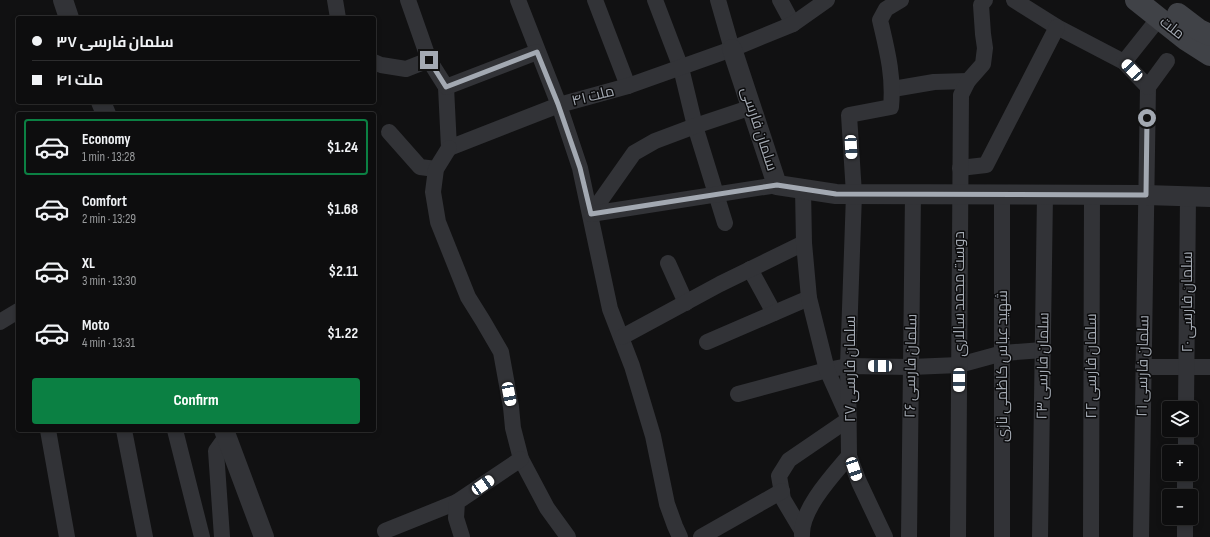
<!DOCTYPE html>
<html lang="en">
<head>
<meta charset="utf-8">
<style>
  :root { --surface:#0d0d0e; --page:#161617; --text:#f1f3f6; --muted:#9a9c9e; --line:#2d2d2e; --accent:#0b8043 }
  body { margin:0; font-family:"Sofia Sans Condensed",Cairo,sans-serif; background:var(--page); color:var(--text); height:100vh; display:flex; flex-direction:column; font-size:15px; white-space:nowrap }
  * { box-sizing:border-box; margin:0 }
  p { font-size:13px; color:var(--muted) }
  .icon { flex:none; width:22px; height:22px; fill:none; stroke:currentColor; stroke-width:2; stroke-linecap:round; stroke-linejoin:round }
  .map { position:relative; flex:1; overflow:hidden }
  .drawer { position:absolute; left:16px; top:112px; width:360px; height:320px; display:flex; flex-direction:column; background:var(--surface); border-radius:4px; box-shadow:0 2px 6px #0003,0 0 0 1px var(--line) }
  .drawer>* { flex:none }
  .guide { position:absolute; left:16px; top:16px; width:360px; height:88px; border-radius:4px; box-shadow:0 2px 6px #0003,0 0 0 1px var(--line); display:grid; align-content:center; height:88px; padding:0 16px; background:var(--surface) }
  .tools { position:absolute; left:1162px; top:401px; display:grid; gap:8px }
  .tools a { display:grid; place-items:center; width:36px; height:36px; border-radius:4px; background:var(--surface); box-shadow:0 2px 6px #0003,0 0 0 1px var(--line); font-size:20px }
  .end { position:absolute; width:18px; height:18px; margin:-9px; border:5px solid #a3a9b2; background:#111; box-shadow:0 0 0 2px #111 }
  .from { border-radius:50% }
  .car { position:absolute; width:12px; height:24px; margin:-12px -6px; border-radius:5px; box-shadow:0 0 3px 1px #0007; background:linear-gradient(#fff 24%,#345 0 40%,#fff 0 76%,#345 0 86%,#fff 0) }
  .guide b { display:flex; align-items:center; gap:14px; height:38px; font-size:15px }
  .guide b+b { border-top:1px solid var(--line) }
  .guide i { width:10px; height:10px; background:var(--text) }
  ul { padding:7px 0 0; list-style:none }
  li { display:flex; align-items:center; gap:12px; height:56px; margin:0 8px 6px; padding:0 8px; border:2px solid transparent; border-radius:4px }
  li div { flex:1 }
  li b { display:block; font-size:15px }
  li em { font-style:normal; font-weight:700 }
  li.on { border-color:var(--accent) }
  li>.icon { width:36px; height:36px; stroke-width:1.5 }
  .action { display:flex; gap:8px; margin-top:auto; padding:8px 16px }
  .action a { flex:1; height:46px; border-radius:4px; background:var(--accent); color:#fff; font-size:16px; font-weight:700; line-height:46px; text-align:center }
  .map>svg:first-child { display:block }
</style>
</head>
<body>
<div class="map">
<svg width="1210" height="537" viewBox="0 0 1210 537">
  <rect width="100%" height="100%" fill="#111112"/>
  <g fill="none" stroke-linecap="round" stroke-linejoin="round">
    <!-- minor -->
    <g stroke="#323337" stroke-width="16">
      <polyline points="335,0 338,18"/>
      <polyline points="408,0 429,60"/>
      <polyline points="518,0 559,105 580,168 610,309 632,366 653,436 667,504 675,526 680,537"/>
      <polyline points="595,0 628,86"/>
      <polyline points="655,0 681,68 695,126 725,223"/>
      <polyline points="718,0 732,49"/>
      <polyline points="780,0 793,24"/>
      <polyline points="1014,0 1057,27 1124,62 1148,87 1141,537"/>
      <polyline points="374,62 381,65 406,69 429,60 446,87 449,148 559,105 628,86 732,49 793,24 827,0"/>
      <polyline points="1124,62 1159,18"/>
      <polyline points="446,87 537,52"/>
      <polyline points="1148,87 1167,61"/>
      <polyline points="893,89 934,82 968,81"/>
      <polyline points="389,132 420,167 436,169"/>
      <polyline points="449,148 436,169 433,192 438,222 468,297 483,321 501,352 511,407 513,428 521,459 547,508 568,537"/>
      <polyline points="960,168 986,165 1057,27"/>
      <polyline points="1002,195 1002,537"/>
      <polyline points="591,214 634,153 655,141 695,126 752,107"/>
      <polyline points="591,214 777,185"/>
      <polyline points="668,263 686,303"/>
      <polyline points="750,269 774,313"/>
      <polyline points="0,322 18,311"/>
      <polyline points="622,337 720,284 804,243"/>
      <polyline points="707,342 809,298"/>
      <polyline points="1143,367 1210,367"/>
      <polyline points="738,394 827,370 848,366 911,367 959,365 1003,353 1043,350"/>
      <polyline points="1186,408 1188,197"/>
      <polyline points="48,430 67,537"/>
      <polyline points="124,430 145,537"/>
      <polyline points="175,430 202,537"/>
      <polyline points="1186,452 1186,430"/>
      <polyline points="1185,496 1185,474"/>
      <polyline points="385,531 457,502"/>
      <polyline points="802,531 783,499 779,476 789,460 849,419 827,370 809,298 804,243 803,189"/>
      <path d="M 802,535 C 801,509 833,475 849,456"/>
      <polyline points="222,537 216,451 226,437"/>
      <polyline points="462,537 456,518 457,502 521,459"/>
      <polyline points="701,537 782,491"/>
      <path d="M 885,537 L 859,482 L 849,456 L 848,366 L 854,194 L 849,115 L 891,107 C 894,76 887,50 880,20 L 886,9 L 901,0"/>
      <polyline points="909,537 913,194"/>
      <polyline points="958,537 961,95 968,81 983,64 985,48 983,34 981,5 985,0"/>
      <polyline points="1040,537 1045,195"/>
      <polyline points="1091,537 1092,196"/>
      <polyline points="1185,537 1185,518"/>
    </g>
    <!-- tertiary -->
    <g stroke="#323337" stroke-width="20">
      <polyline points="63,0 69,18"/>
      <polyline points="732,49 777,185 836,194 1146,195 1210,197"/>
      <polyline points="101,102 106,114"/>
      <polyline points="224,430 264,537"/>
    </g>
    <!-- secondary -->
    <g stroke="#404247" stroke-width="22">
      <polyline points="1136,0 1185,39 1210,55"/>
      <polyline points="1178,14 1199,30 1210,35"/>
    </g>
  </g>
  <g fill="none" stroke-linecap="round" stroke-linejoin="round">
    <!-- route -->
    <polyline stroke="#a3a9b2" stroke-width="5" points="429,60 446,87 537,52 558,104 580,168 591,214 777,185 836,194 1146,195 1147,118"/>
  </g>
  <g text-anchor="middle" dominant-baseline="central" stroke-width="3" stroke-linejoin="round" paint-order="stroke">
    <!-- street labels -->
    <g font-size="15" fill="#a3a9b2" stroke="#0c0c0d">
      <text transform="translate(1172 28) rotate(38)">ملت</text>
      <text transform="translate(593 96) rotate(-14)">ملت ۴۱</text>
      <text transform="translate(759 129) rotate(72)">سلمان فارسی</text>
      <text transform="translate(959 294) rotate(-90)">دوست محمد سالاری</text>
      <text transform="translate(1187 302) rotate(-90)">سلمان فارسی ۲۰</text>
      <text transform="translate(911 366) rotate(-89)">سلمان فارسی ۲۶</text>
      <text transform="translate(1002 366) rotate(-90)">شهید عباس کاظمی نازی</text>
      <text transform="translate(1043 366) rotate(-89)">سلمان فارسی ۲۳</text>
      <text transform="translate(1091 366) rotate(-90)">سلمان فارسی ۲۲</text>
      <text transform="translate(1143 366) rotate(-89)">سلمان فارسی ۲۱</text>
      <text transform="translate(850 369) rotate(-90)">سلمان فارسی ۲۷</text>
    </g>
  </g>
</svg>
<div class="tools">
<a><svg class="icon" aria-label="layers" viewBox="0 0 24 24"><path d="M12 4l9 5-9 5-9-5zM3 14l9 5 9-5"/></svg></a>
<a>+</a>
<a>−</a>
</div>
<i class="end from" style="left:1147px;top:118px"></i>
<i class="end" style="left:429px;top:60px"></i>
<i class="car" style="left:1132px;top:70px;rotate:317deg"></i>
<i class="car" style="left:851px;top:147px;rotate:177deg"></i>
<i class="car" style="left:880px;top:366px;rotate:271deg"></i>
<i class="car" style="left:959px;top:380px;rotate:180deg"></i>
<i class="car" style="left:509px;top:394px;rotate:169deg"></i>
<i class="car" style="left:854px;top:469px;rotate:161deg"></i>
<i class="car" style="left:483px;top:485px;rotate:56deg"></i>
<div class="guide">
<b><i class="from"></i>سلمان فارسی ۳۷</b>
<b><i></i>ملت ۴۱</b>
</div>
<section class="drawer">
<ul>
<li class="on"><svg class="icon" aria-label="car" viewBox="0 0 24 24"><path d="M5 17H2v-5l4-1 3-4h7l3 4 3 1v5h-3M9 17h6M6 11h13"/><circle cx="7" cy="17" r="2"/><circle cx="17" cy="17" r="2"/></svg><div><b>Economy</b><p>1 min · 13:28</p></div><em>$1.24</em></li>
<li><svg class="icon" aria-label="car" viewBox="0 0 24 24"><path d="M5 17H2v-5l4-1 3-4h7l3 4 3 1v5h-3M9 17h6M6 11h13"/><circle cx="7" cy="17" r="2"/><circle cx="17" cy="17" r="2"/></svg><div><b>Comfort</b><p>2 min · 13:29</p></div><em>$1.68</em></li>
<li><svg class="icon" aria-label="car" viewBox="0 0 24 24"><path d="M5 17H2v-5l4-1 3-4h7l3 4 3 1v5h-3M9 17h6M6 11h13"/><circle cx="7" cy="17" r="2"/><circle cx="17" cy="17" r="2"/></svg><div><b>XL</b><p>3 min · 13:30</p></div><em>$2.11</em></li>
<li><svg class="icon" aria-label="car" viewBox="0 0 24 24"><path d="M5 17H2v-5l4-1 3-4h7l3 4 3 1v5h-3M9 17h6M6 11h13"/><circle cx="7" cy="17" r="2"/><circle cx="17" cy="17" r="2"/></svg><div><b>Moto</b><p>4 min · 13:31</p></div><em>$1.22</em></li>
</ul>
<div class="action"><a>Confirm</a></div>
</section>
</div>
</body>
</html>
